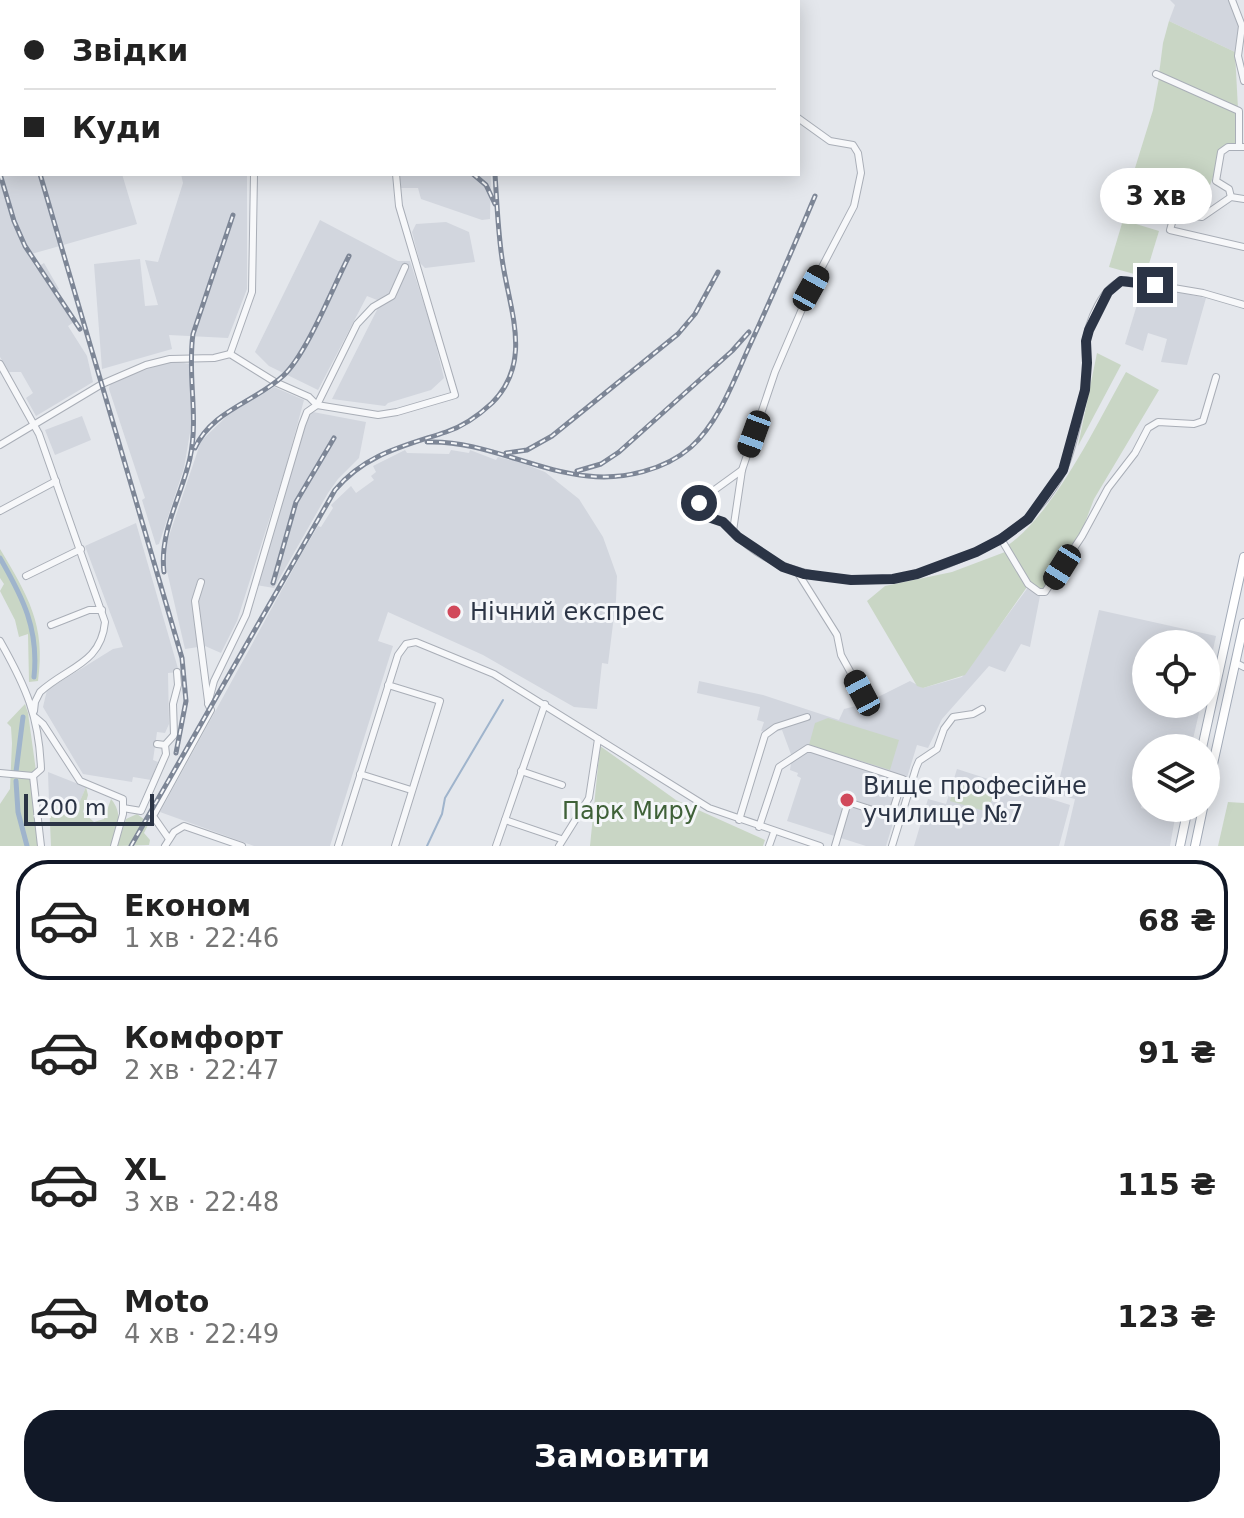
<!DOCTYPE html>
<html lang="uk">
<head>
<meta charset="utf-8">
<style>
  :root { --surface:#fff; --page:#f2f2f2; --text:#222; --muted:#767676; --line:#e0e0e0; --accent:#111827 }
  body { margin:0; font-family:"DejaVu Sans",sans-serif; background:var(--page); color:var(--text); height:100vh; display:flex; flex-direction:column; font-size:30px; white-space:nowrap }
  * { box-sizing:border-box; margin:0 }
  p { font-size:26px; color:var(--muted) }
  .icon { flex:none; width:44px; height:44px; fill:none; stroke:currentColor; stroke-width:2; stroke-linecap:round; stroke-linejoin:round }
  .map { position:relative; height:846px; overflow:hidden }
  .panel { display:flex; flex-direction:column; background:var(--surface); flex:1 }
  .panel>* { flex:none }
  .banner { position:absolute; left:0px; top:0px; width:800px; height:176px; box-shadow:0 4px 20px #0003; display:grid; align-content:center; height:176px; padding:0 24px; background:var(--surface) }
  .tools { position:absolute; left:1132px; top:630px; display:grid; gap:16px }
  .tools a { display:grid; place-items:center; width:88px; height:88px; border-radius:50%; background:var(--surface); box-shadow:0 4px 20px #0003; font-size:40px }
  .scale { position:absolute; left:24px; bottom:20px; width:130px; box-sizing:border-box; padding-left:8px; border:4px solid #2b3445; border-top:0; font-size:22px; line-height:28px; white-space:nowrap; color:#2b3445; -webkit-text-stroke:6px #f4f6f9; paint-order:stroke }
  .end { position:absolute; width:36px; height:36px; margin:-18px; border:10px solid #2b3445; background:#fff; box-shadow:0 0 0 4px #fff }
  .from { border-radius:50% }
  .bubble { position:absolute; height:56px; border-radius:28px; background:var(--surface); box-shadow:0 4px 20px #0003; font-size:26px; font-weight:700; line-height:56px; text-align:center }
  .car { position:absolute; width:24px; height:48px; margin:-24px -12px; border-radius:10px; box-shadow:0 0 6px 2px #0007; background:linear-gradient(#222 24%,#8ab4d8 0 40%,#222 0 76%,#8ab4d8 0 86%,#222 0) }
  .banner b { display:flex; align-items:center; gap:28px; height:76px; font-size:30px }
  .banner b+b { border-top:2px solid var(--line) }
  .banner i { width:20px; height:20px; background:var(--text) }
  ul { padding:14px 0 0; list-style:none }
  li { display:flex; align-items:center; gap:24px; height:120px; margin:0 16px 12px; padding:0 8px; border:4px solid transparent; border-radius:32px }
  li div { flex:1 }
  li b { display:block; font-size:30px }
  li em { font-style:normal; font-weight:700 }
  li.selected { border-color:var(--accent) }
  li>.icon { width:72px; height:72px; stroke-width:1.5 }
  .primary-button { display:flex; gap:16px; margin-top:auto; padding:16px 24px }
  .primary-button a { flex:1; height:92px; border-radius:32px; background:var(--accent); color:#fff; font-size:32px; font-weight:700; line-height:92px; text-align:center }
  .map>svg:first-child { display:block }
</style>
</head>
<body>
<div class="map">
<svg width="1244" height="846" viewBox="0 0 1244 846">
  <rect width="100%" height="100%" fill="#e4e7ec"/>
  <!-- built -->
  <g fill="#d2d6de">
    <polygon points="0,0 71,2 2,2 2,174 122,174 137,224 28,255 36,268 44,263 59,289 54,293 74,322 68,326 87,356 93,382 36,416 26,398 33,393 21,372 9,372 0,357"/>
    <polygon points="1170,0 1234,0 1240,15 1235,52 1169,21 1175,5"/>
    <polygon points="181,174 247,174 247,289 228,338 169,335 172,349 102,369 94,264 140,259 145,306 158,305 145,260 158,262 183,183"/>
    <polygon points="399,174 491,174 490,219 482,220 421,199 418,188 401,188"/>
    <polygon points="320,220 398,261 410,261 432,329 444,378 431,390 388,403 385,406 332,399 382,300 377,300 367,296 318,390 269,366 255,352"/>
    <polygon points="446,222 469,232 475,262 425,268 420,263 412,232 416,224"/>
    <polygon points="1143,285 1206,298 1187,365 1161,362 1167,339 1148,333 1143,351 1125,344"/>
    <polygon points="171,361 190,364 193,415 184,468 159,544 156,545 142,500 145,498 109,389 110,383 116,380"/>
    <polygon points="274,387 304,400 285,470 237,621 221,653 205,646 185,649 163,554 201,441 229,414"/>
    <polygon points="313,412 366,422 359,458 338,479 328,493 274,588 256,585 294,458 309,414"/>
    <polygon points="82,416 91,440 55,455 45,430"/>
    <polygon points="405,450 407,453 449,454 451,450 469,453 470,450 496,460 498,457 522,463 545,472 579,499 603,537 617,576 616,600 608,664 602,663 597,709 574,707 483,655 388,612 378,641 393,646 330,846 254,846 160,812 302,553 318,526 321,527 333,508 331,505 351,486 356,493 374,480 371,476 376,472 373,466"/>
    <polygon points="136,523 179,672 168,673 169,724 165,733 157,732 153,760 158,762 151,780 133,777 132,782 83,774 43,707 47,690 113,649 123,647 85,546"/>
    <polygon points="1029,586 1040,596 1030,647 1021,644 1005,672 989,666 942,719 928,748 917,745 886,846 866,846 787,821 801,778 797,776 798,773 790,770 792,757 782,730 771,733 761,731 764,722 757,720 760,707 697,693 699,681 763,695 839,720 844,709 864,704 910,681 923,688 962,677"/>
    <polygon points="1099,610 1216,636 1206,682 1206,644 1146,644 1146,704 1201,704 1191,748 1165,743 1157,748 1146,748 1146,775 1141,808 1175,818 1170,846 1064,846 1075,799 1056,794"/>
    <polygon points="957,769 1070,805 1059,846 914,846 928,799 946,804"/>
    <polygon points="48,772 86,787 75,814 49,802"/>
  </g>
  <!-- green -->
  <g fill="#c9d6c5">
    <polygon points="1169,21 1235,52 1238,109 1159,74 1163,43"/>
    <path d="M 1159,78 C 1187,87 1210,102 1237,112 L 1239,144 L 1223,147 L 1201,212 L 1185,207 L 1186,203 L 1133,186 L 1135,168 L 1153,110 Z"/>
    <polygon points="1123,220 1159,231 1145,277 1109,267"/>
    <polygon points="1097,353 1121,365 1078,446"/>
    <path d="M 1126,372 L 1159,390 L 1094,499 L 1083,528 L 1053,578 L 1041,591 L 1026,577 L 1007,546 C 1056,511 1096,425 1126,372 Z"/>
    <path d="M 0,549 C 28,596 46,625 38,681 L 29,682 L 28,634 L 19,637 L 15,620 L 0,591 L 4,584 L 0,578 Z"/>
    <polygon points="1005,552 1027,587 965,675 923,688 917,686 867,601 885,586 952,572"/>
    <polygon points="25,704 28,713 36,771 40,846 0,846 0,804 10,789 12,743 11,727 7,723"/>
    <polygon points="828,718 899,740 890,770 809,745 815,723"/>
    <polygon points="600,746 676,800 765,840 763,846 590,846"/>
    <polygon points="956,781 994,792 988,812 950,801"/>
    <path d="M 86,787 L 88,795 L 83,812 L 94,822 L 104,819 L 111,799 C 124,814 117,830 111,846 L 51,846 L 49,802 L 75,813 Z"/>
    <polygon points="1228,802 1244,803 1244,846 1218,846"/>
    <polygon points="137,814 149,823 144,833 150,840 149,845 117,846 126,819"/>
  </g>
  <g fill="none" stroke-linecap="round" stroke-linejoin="round">
    <!-- stream -->
    <polyline stroke="#9fb4cc" stroke-width="2" points="427,846 442,814 445,798 503,700"/>
    <!-- canal -->
    <g stroke="#9fb4cc" stroke-width="5">
      <path d="M 0,558 C 23,598 39,629 34,677"/>
      <polyline points="16,772 23,717"/>
      <polyline points="16,781 18,812 27,846"/>
    </g>
    <!-- minor casing -->
    <g stroke="#a9aeb7" stroke-width="8">
      <g id="minor">
        <polyline points="223,0 223,2"/>
        <polyline points="588,0 592,2"/>
        <polyline points="1232,0 1242,26 1238,56 1244,81"/>
        <polyline points="495,2 496,0"/>
        <polyline points="1156,74 1239,111 1239,147"/>
        <path d="M 798,118 L 830,141 L 853,145 L 858,153 L 861,173 L 854,206 L 811,288 L 775,372 L 742,470 L 733,531 C 764,566 808,577 854,580 C 892,582 926,574 960,559 C 1004,540 1043,514 1064,469 C 1073,449 1081,409 1085,387 C 1088,372 1085,358 1086,344 C 1087,324 1103,283 1126,280 L 1203,293 L 1244,305"/>
        <polyline points="1231,197 1229,189 1216,181 1221,152 1228,147 1244,147"/>
        <polyline points="1244,199 1231,197 1202,217 1175,212 1170,230 1244,247"/>
        <polyline points="230,354 252,292 254,174"/>
        <path d="M 0,364 L 39,434 L 105,622 C 101,664 67,667 40,692 L 35,702 L 34,711"/>
        <polyline points="0,445 102,384 146,365 170,359 214,358 230,354 275,382 309,397 317,405 378,415 397,412 455,395 399,206 396,174"/>
        <polyline points="0,511 56,481"/>
        <polyline points="731,529 723,522 702,515 697,507 702,499 742,470"/>
        <polyline points="1001,539 1028,584 1039,592 1045,592 1082,536 1108,488 1135,453 1148,428 1158,422 1194,424 1203,421 1216,377"/>
        <polyline points="798,573 837,635 841,655 862,693"/>
        <polyline points="26,576 81,549"/>
        <polyline points="201,582 195,601 208,701"/>
        <polyline points="51,625 89,610 102,610"/>
        <path d="M 0,641 C 26,687 39,716 41,769 L 33,776 L 41,846"/>
        <polyline points="1236,663 1244,667"/>
        <polyline points="388,685 440,701 395,846"/>
        <polyline points="36,718 43,724 80,781 123,799 123,814 114,846"/>
        <polyline points="165,745 174,735 173,704 178,685 177,672"/>
        <polyline points="521,771 562,785"/>
        <polyline points="0,773 33,776"/>
        <polyline points="360,774 411,790"/>
        <polyline points="123,808 141,811 166,754 165,745 157,744"/>
        <polyline points="505,820 561,839"/>
        <polyline points="739,820 765,735 776,727 807,717"/>
        <polyline points="759,827 779,767 808,748 903,779 891,816 848,802 835,846"/>
        <polyline points="169,839 153,816 211,710 208,704 214,681 246,615 302,425 307,412 317,405 357,324 373,307 392,296 405,267"/>
        <polyline points="165,846 174,832 184,826 242,846"/>
        <polyline points="338,846 398,655 406,644 416,642 494,674 709,808 820,846"/>
        <polyline points="496,846 545,704"/>
        <polyline points="559,846 589,798 598,739"/>
        <polyline points="769,846 774,832"/>
        <polyline points="892,846 916,768 919,761 937,749 944,729 953,717 973,714 982,709"/>
      </g>
    </g>
    <!-- major casing -->
    <g stroke="#a3abb8" stroke-width="10">
      <g id="major">
        <polyline points="1202,748 1244,557"/>
        <polyline points="1206,796 1244,623"/>
        <polyline points="1180,846 1188,808"/>
        <polyline points="1195,846 1203,808"/>
      </g>
    </g>
    <!-- minor -->
    <use href="#minor" stroke="#f7f8fa" stroke-width="6"/>
    <!-- major -->
    <use href="#major" stroke="#fff" stroke-width="8"/>
    <!-- rail casing -->
    <g stroke="#7d8696" stroke-width="5">
      <g id="rail">
        <polyline points="0,41 2,48"/>
        <polyline points="0,79 2,84"/>
        <polyline points="0,105 2,109"/>
        <polyline points="0,138 2,145"/>
        <polyline points="0,174 14,221 25,246 80,329"/>
        <polyline points="40,174 182,658 186,701 176,753"/>
        <polyline points="473,174 486,185 495,204"/>
        <path d="M 427,442 C 483,440 534,471 588,476 C 623,480 665,470 691,447 C 719,422 734,380 749,347 C 772,297 794,246 815,196"/>
        <path d="M 195,448 C 212,410 256,402 284,375 C 307,353 333,287 349,256"/>
        <polyline points="506,453 527,450 552,436 678,334 695,314 718,272"/>
        <polyline points="577,471 601,464 619,452 732,351 749,332"/>
        <path d="M 164,572 C 159,532 182,495 190,458 C 199,416 187,375 193,334 L 233,215"/>
        <polyline points="273,583 296,502 334,438"/>
        <path d="M 131,846 L 335,490 C 365,454 404,446 446,432 C 464,426 478,416 492,403 C 532,363 511,314 503,265 C 498,235 497,204 495,174"/>
      </g>
    </g>
    <!-- rail -->
    <use href="#rail" stroke="#f4f6f9" stroke-width="2" stroke-dasharray="6" stroke-linecap="butt"/>
  </g>
  <g fill="none" stroke-linecap="round" stroke-linejoin="round">
    <!-- route -->
    <polyline stroke="#2b3445" stroke-width="10" points="699,503 697,507 702,515 723,522 738,537 783,567 804,574 851,580 893,579 917,574 976,552 1001,539 1028,519 1063,470 1085,390 1087,363 1086,341 1089,330 1108,292 1121,281 1155,285"/>
  </g>
  <!-- markers -->
  <g fill="#d1495b" stroke="#f4f6f9" stroke-width="3">
    <circle cx="454" cy="612" r="8"/>
    <circle cx="847" cy="800" r="8"/>
  </g>
  <g text-anchor="middle" dominant-baseline="central" stroke-width="6" stroke-linejoin="round" paint-order="stroke">
    <!-- poi labels -->
    <g font-size="24" fill="#2b3445" stroke="#f4f6f9" text-anchor="start">
      <text x="470" y="612">Нічний експрес</text>
      <text x="863" y="786">Вище професійне<tspan x="863" dy="28">училище №7</tspan></text>
    </g>
    <!-- park labels -->
    <g font-size="24" fill="#3f6138" stroke="#f4f6f9">
      <text x="630" y="811">Парк Миру</text>
    </g>
  </g>
</svg>
<div class="tools">
<a><svg class="icon" aria-label="locate" viewBox="0 0 24 24"><circle cx="12" cy="12" r="6"/><path d="M12 2v4M12 18v4M2 12h4M18 12h4"/></svg></a>
<a><svg class="icon" aria-label="layers" viewBox="0 0 24 24"><path d="M12 4l9 5-9 5-9-5zM3 14l9 5 9-5"/></svg></a>
</div>
<div class="scale">200 m</div>
<i class="end from" style="left:699px;top:503px"></i>
<i class="end" style="left:1155px;top:285px"></i>
<div class="bubble" style="left:1100px;top:168px;width:112px">3 хв</div>
<i class="car" style="left:811px;top:288px;rotate:29deg"></i>
<i class="car" style="left:754px;top:434px;rotate:200deg"></i>
<i class="car" style="left:1062px;top:567px;rotate:212deg"></i>
<i class="car" style="left:862px;top:693px;rotate:332deg"></i>
<div class="banner">
<b><i class="from"></i>Звідки</b>
<b><i></i>Куди</b>
</div>
</div>
<section class="panel">
<ul>
<li class="selected"><svg class="icon" aria-label="car" viewBox="0 0 24 24"><path d="M5 17H2v-5l4-1 3-4h7l3 4 3 1v5h-3M9 17h6M6 11h13"/><circle cx="7" cy="17" r="2"/><circle cx="17" cy="17" r="2"/></svg><div><b>Економ</b><p>1 хв · 22:46</p></div><em>68 ₴</em></li>
<li><svg class="icon" aria-label="car" viewBox="0 0 24 24"><path d="M5 17H2v-5l4-1 3-4h7l3 4 3 1v5h-3M9 17h6M6 11h13"/><circle cx="7" cy="17" r="2"/><circle cx="17" cy="17" r="2"/></svg><div><b>Комфорт</b><p>2 хв · 22:47</p></div><em>91 ₴</em></li>
<li><svg class="icon" aria-label="car" viewBox="0 0 24 24"><path d="M5 17H2v-5l4-1 3-4h7l3 4 3 1v5h-3M9 17h6M6 11h13"/><circle cx="7" cy="17" r="2"/><circle cx="17" cy="17" r="2"/></svg><div><b>XL</b><p>3 хв · 22:48</p></div><em>115 ₴</em></li>
<li><svg class="icon" aria-label="car" viewBox="0 0 24 24"><path d="M5 17H2v-5l4-1 3-4h7l3 4 3 1v5h-3M9 17h6M6 11h13"/><circle cx="7" cy="17" r="2"/><circle cx="17" cy="17" r="2"/></svg><div><b>Moto</b><p>4 хв · 22:49</p></div><em>123 ₴</em></li>
</ul>
<div class="primary-button"><a>Замовити</a></div>
</section>
</body>
</html>
